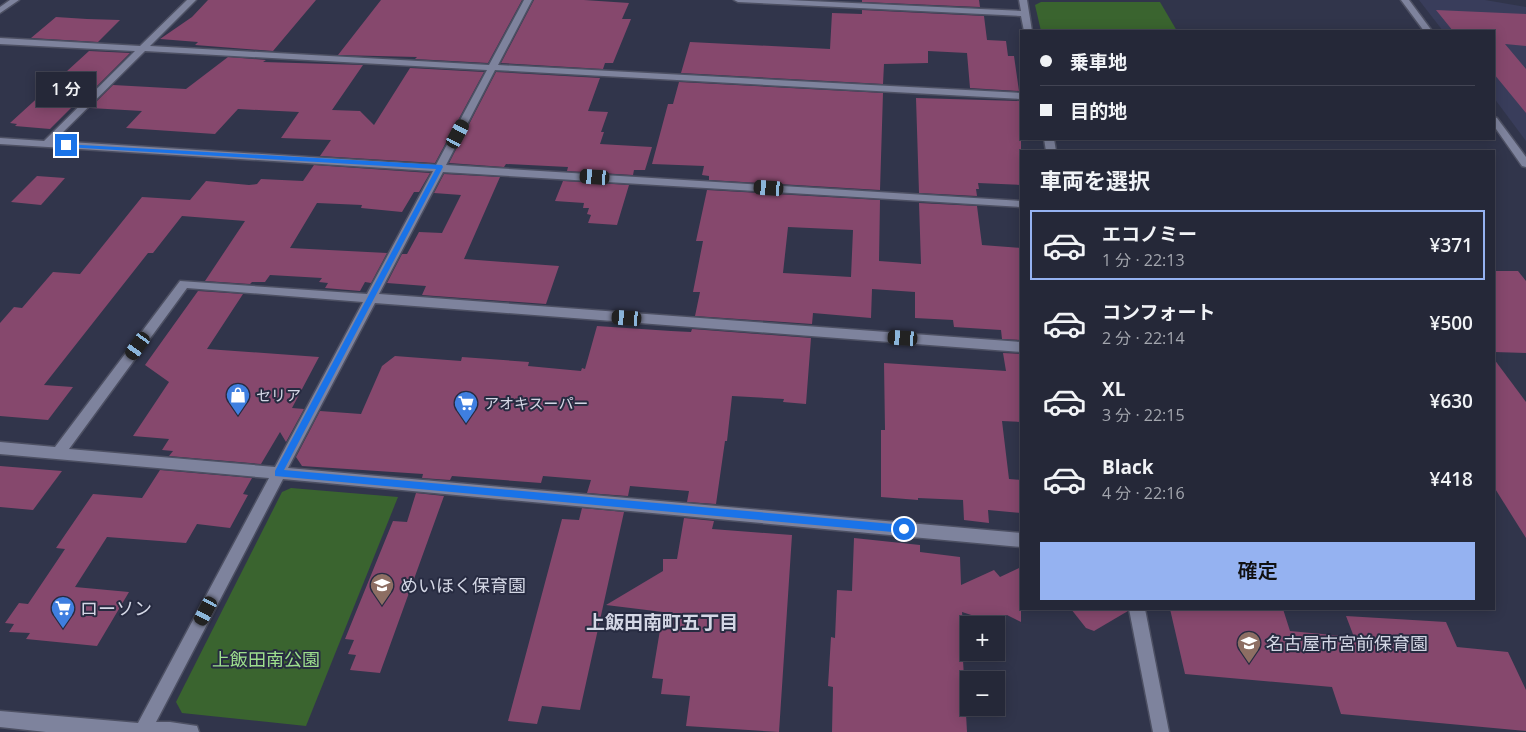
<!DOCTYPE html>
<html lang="ja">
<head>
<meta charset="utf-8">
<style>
  :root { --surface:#252838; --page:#2d3040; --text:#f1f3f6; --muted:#a3a6ae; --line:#424453; --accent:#95b2f1 }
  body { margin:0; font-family:"Open Sans","Noto Sans JP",sans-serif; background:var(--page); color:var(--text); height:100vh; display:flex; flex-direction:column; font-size:19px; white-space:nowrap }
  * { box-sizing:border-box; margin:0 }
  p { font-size:16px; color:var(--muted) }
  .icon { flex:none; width:28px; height:28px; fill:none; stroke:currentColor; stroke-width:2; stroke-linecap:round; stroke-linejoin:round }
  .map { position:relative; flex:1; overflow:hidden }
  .sheet { position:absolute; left:1020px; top:150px; width:475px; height:460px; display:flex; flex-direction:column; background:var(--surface); border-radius:0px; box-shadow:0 2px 12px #0003,0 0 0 1px var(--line) }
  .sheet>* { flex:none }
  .top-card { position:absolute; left:1020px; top:30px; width:475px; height:110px; border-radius:0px; box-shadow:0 2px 12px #0003,0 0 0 1px var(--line); display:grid; align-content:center; height:110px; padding:0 20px; background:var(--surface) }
  .tools { position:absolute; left:960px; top:616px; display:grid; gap:10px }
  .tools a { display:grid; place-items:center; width:45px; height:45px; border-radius:0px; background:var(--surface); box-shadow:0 2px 12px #0003,0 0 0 1px var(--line); font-size:25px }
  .end { position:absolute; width:22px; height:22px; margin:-11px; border:6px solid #1a73e8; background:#fff; box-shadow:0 0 0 2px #fff }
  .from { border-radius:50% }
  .bubble { position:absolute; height:35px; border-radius:0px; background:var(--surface); box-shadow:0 2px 12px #0003,0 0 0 1px var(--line); font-size:16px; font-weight:600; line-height:35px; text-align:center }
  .car { position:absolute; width:15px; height:30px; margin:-15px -8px; border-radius:6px; box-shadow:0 0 4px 1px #0007; background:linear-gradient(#222 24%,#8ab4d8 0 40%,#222 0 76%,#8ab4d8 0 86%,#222 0) }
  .top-card b { display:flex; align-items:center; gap:18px; height:48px; font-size:19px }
  .top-card b+b { border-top:1px solid var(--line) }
  .top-card i { width:12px; height:12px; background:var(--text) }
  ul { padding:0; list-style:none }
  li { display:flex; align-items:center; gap:15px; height:70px; margin:0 10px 8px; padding:0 10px; border:2px solid transparent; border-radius:0px }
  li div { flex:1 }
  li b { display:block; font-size:19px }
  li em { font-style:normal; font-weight:600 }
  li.selected { border-color:var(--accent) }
  li>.icon { width:45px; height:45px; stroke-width:1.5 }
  h2 { padding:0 20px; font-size:22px; line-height:60px }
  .button { display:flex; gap:10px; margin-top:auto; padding:10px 20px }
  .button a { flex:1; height:58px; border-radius:0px; background:var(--accent); color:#111; font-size:20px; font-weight:600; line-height:58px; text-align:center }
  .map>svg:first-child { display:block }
</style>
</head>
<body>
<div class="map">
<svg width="1526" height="732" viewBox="0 0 1526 732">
  <rect width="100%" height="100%" fill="#31354b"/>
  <!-- built -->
  <polygon fill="#393d5b" points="1419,0 1485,0 1526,7 1526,141 1494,98 1494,31 1443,31"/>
  <!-- green -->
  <g fill="#3a642f">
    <polygon points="1041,2 1160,2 1177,31 1041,31 1035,5"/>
    <polygon points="291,488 398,497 306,726 182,713 176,702 282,492"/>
  </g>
  <!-- building -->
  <g fill="#86486d" fill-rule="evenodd">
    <polygon points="208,0 316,0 273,51 195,45 198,42 160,39 192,17"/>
    <polygon points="381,0 522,0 488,63 415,59 417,57 338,55"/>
    <polygon points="534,0 584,0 629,3 622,19 631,19 613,63 605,63 603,69 501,63"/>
    <polygon points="862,0 979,0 980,7 862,2"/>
    <polygon points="862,10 984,16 987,40 1006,41 1008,56 1014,56 1019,91 970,88 967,53 928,51 928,63 884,64 883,84 681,73 690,42 830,49 832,13 862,14"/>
    <polygon points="1436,10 1526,14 1526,46 1505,44 1526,69 1526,113 1494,74 1494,31 1453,31"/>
    <polygon points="56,17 87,19 120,20 98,42 31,38"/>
    <polygon points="89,51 130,53 76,107 72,107 50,129 15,126 17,124 10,123"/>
    <polygon points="228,57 266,60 263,62 363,65 332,110 360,111 374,125 410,68 484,72 435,163 320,156 331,140 281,138 299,112 238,109 215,134 126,128 142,111 90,108 113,85 186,89"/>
    <polygon points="496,72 600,78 588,111 608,112 601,132 604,132 600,144 652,147 645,170 634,170 633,175 567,171 568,167 506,164 504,167 449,163"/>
    <polygon points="679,82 883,93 880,190 709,180 709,176 702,175 704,166 652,164 668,104 673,104"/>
    <polygon points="916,98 1021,101 1021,185 978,183 979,189 976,189 977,196 919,193"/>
    <polygon points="314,165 430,173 419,192 414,192 402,212 361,208 362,205 317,203 290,248 387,253 371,283 365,282 360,291 325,288 328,283 319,282 322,278 270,275 265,282 252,282 250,284 205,281 245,221 182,216 153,253 148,253 44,385 73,387 48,420 0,416 0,323 14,307 22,308 53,272 80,274 142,197 190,200 206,181 249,185 257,184 261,179 303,181"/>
    <polygon points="444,174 500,177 464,259 559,266 546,304 422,295 426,286 387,283 402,254 407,254 419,232 442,233 461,195 434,193"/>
    <polygon points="37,176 65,178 41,205 11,202"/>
    <polygon points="563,181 629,185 617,225 588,223 591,215 587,214 589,208 583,208 584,203 555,201"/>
    <path d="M 707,190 L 880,200 L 879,261 L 921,264 L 919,203 L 977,206 L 982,245 L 1021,248 L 1021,340 L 1002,339 L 1001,330 L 954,327 L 953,320 L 915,318 L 915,292 L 872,289 L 871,318 L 813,313 L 812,324 L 695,316 L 700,292 L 693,292 L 703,241 L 696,241 ZM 788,227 L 853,230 L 851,277 L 783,273 Z"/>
    <polygon points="1494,271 1518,271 1526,281 1526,353 1494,352"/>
    <polygon points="198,291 243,294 207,349 319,357 292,408 304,409 286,442 280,432 261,464 169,456 173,451 162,450 169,439 133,436 169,382 145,365"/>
    <polygon points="597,326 671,331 691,332 692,329 811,338 806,404 783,402 784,399 732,396 727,441 725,441 716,504 687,502 689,491 630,486 628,496 587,493 591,480 543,476 541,483 452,476 450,480 422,478 423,474 302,466 296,457 320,411 361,414 382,366 395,356 461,361 462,357 529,362 528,366 581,371 582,368 585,369"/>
    <polygon points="1003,353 1021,354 1021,422 1002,421 1009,479 1021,480 1021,513 988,510 989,523 964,520 963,500 918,498 918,500 881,497 881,430 885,430 884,363 1006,371"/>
    <polygon points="1494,359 1526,402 1526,538 1494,487"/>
    <polygon points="0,466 62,471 33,510 0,507"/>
    <polygon points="160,470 252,478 243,494 248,495 230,528 197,524 186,543 107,537 75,587 129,592 97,646 26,639 30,633 9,632 14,624 5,623 19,603 28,604 65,549 56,548 93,494 142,498"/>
    <polygon points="416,493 444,496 380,673 350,670 356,655 348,654 354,640 345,639 393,521 407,522"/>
    <polygon points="582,508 624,512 580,710 542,706 537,724 508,721 562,519 579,520"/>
    <polygon points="684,518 714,521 712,529 792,535 779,732 686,726 690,696 661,694 663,679 652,678 663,612 606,605 663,571 663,559 677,559"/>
    <polygon points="854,538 920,545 920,552 960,557 961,585 994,570 1000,577 1021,567 1021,622 1007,615 993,622 962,612 963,624 961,624 967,732 832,732 833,687 828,686 831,637 835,638 837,590 852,591"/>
    <polygon points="1071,609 1127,609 1128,611 1094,631 1086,628"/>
    <polygon points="1170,609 1283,609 1290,631 1354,637 1346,616 1446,622 1457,647 1508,652 1526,690 1526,731 1341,714 1332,687 1185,674"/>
  </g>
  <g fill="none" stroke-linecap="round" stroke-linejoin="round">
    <!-- minor casing -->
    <g stroke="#4d5063" stroke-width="3">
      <g id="minor">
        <polygon points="10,0 19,0 0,13 0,7"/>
        <path d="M 187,0 L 196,0 L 150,46 L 489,65 L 524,0 L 532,0 L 498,65 L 1021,93 L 1021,99 L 495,70 L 446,165 L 1021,201 L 1021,207 L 443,172 L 379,294 L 1021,342 L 1021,352 L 375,303 L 288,468 L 1021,533 L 1021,547 L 283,479 L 156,722 L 170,722 L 197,726 L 199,732 L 46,732 L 0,727 L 0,711 L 138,723 L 269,478 L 0,454 L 0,442 L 55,447 L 180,281 L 367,294 L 433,171 L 0,144 L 0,138 L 44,141 L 135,51 L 0,44 L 0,38 L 140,46 ZM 145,51 L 487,70 L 436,165 L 54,141 ZM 187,288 L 363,302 L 275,467 L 69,449 Z"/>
        <polygon points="734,0 788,0 1021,11 1019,0 1027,0 1032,31 1024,31 1021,16 738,2"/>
        <polygon points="1401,0 1409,0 1432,31 1424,31"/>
        <polygon points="1494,117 1497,118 1526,157 1526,167 1522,166 1494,126"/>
        <polygon points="1044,139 1054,139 1056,151 1046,151"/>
        <polygon points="1129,609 1145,609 1169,732 1153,732"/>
      </g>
    </g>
    <!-- minor -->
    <use href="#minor" fill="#7e839d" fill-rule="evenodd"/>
  </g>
  <!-- route -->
  <polygon fill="#1a73e8" points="63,144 442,165 443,167 284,470 904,525 909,529 904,533 275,476 275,471 436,169 66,147 63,146"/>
  <!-- icons -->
  <defs>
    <g id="shop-pin" transform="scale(1.25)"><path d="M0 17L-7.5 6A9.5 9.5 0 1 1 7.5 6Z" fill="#3f7fe0" stroke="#272b41"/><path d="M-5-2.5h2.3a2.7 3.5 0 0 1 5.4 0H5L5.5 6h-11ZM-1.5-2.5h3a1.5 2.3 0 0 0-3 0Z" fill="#fff"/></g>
    <g id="supermarket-pin" transform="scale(1.25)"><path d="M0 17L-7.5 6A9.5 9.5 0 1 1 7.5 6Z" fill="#3f7fe0" stroke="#272b41"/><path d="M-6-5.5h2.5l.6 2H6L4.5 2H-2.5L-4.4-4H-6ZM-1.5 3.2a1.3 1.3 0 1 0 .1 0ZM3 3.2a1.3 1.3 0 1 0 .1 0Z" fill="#fff"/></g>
    <g id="school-pin" transform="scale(1.25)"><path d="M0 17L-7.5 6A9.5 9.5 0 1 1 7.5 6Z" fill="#8d6e63" stroke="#272b41"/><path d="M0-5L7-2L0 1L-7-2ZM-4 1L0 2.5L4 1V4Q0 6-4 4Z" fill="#fff"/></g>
  </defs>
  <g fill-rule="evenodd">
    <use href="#shop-pin" x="238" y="395"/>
    <use href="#supermarket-pin" x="466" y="403"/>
    <use href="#school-pin" x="382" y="585"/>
    <use href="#supermarket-pin" x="63" y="608"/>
    <use href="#school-pin" x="1249" y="643"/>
  </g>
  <g text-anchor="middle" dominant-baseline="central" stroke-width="4" stroke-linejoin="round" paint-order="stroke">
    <!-- poi labels -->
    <g font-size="15" fill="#d4d7e5" stroke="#272b41" text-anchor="start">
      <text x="256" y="395">セリア</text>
      <text x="484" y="403">アオキスーパー</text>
    </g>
    <!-- near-poi labels -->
    <g font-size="18" fill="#d4d7e5" stroke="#272b41" text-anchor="start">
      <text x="400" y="585">めいほく保育園</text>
      <text x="80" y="608">ローソン</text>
      <text x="1266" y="643">名古屋市宮前保育園</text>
    </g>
    <!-- near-park labels -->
    <g font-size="18" fill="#9dde8d" stroke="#272b41">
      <text x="266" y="659">上飯田南公園</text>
    </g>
    <!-- near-neighbourhood labels -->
    <g font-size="19" font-weight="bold" fill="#d4d7e5" stroke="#272b41">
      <text x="662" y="622">上飯田南町五丁目</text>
    </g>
  </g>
</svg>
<div class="tools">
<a>+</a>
<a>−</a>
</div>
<i class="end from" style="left:904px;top:529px"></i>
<i class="end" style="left:66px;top:145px"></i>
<div class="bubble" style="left:36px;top:72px;width:60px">1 分</div>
<i class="car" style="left:458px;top:134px;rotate:28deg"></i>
<i class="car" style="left:595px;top:177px;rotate:274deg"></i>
<i class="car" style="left:769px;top:188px;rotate:274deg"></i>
<i class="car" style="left:627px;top:318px;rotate:274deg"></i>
<i class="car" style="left:903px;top:338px;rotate:274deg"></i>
<i class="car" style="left:138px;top:346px;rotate:216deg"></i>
<i class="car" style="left:206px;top:611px;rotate:208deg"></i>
<div class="top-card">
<b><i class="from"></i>乗車地</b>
<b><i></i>目的地</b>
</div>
<section class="sheet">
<h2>車両を選択</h2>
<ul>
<li class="selected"><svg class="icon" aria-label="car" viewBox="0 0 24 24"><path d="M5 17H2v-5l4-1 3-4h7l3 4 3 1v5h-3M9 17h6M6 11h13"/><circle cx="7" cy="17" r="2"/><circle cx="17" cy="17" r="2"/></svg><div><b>エコノミー</b><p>1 分 · 22:13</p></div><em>¥371</em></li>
<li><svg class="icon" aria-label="car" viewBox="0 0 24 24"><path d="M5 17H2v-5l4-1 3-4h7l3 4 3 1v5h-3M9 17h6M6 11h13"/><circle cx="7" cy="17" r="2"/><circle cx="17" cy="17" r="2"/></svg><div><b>コンフォート</b><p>2 分 · 22:14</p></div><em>¥500</em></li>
<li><svg class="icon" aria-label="car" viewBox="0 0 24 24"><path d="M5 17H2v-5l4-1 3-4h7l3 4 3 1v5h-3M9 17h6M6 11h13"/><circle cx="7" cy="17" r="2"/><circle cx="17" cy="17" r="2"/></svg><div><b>XL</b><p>3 分 · 22:15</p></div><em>¥630</em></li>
<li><svg class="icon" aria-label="car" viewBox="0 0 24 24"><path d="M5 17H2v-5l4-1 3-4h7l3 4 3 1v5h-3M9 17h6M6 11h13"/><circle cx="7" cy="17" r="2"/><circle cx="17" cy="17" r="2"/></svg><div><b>Black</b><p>4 分 · 22:16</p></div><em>¥418</em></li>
</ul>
<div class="button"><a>確定</a></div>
</section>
</div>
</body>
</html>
